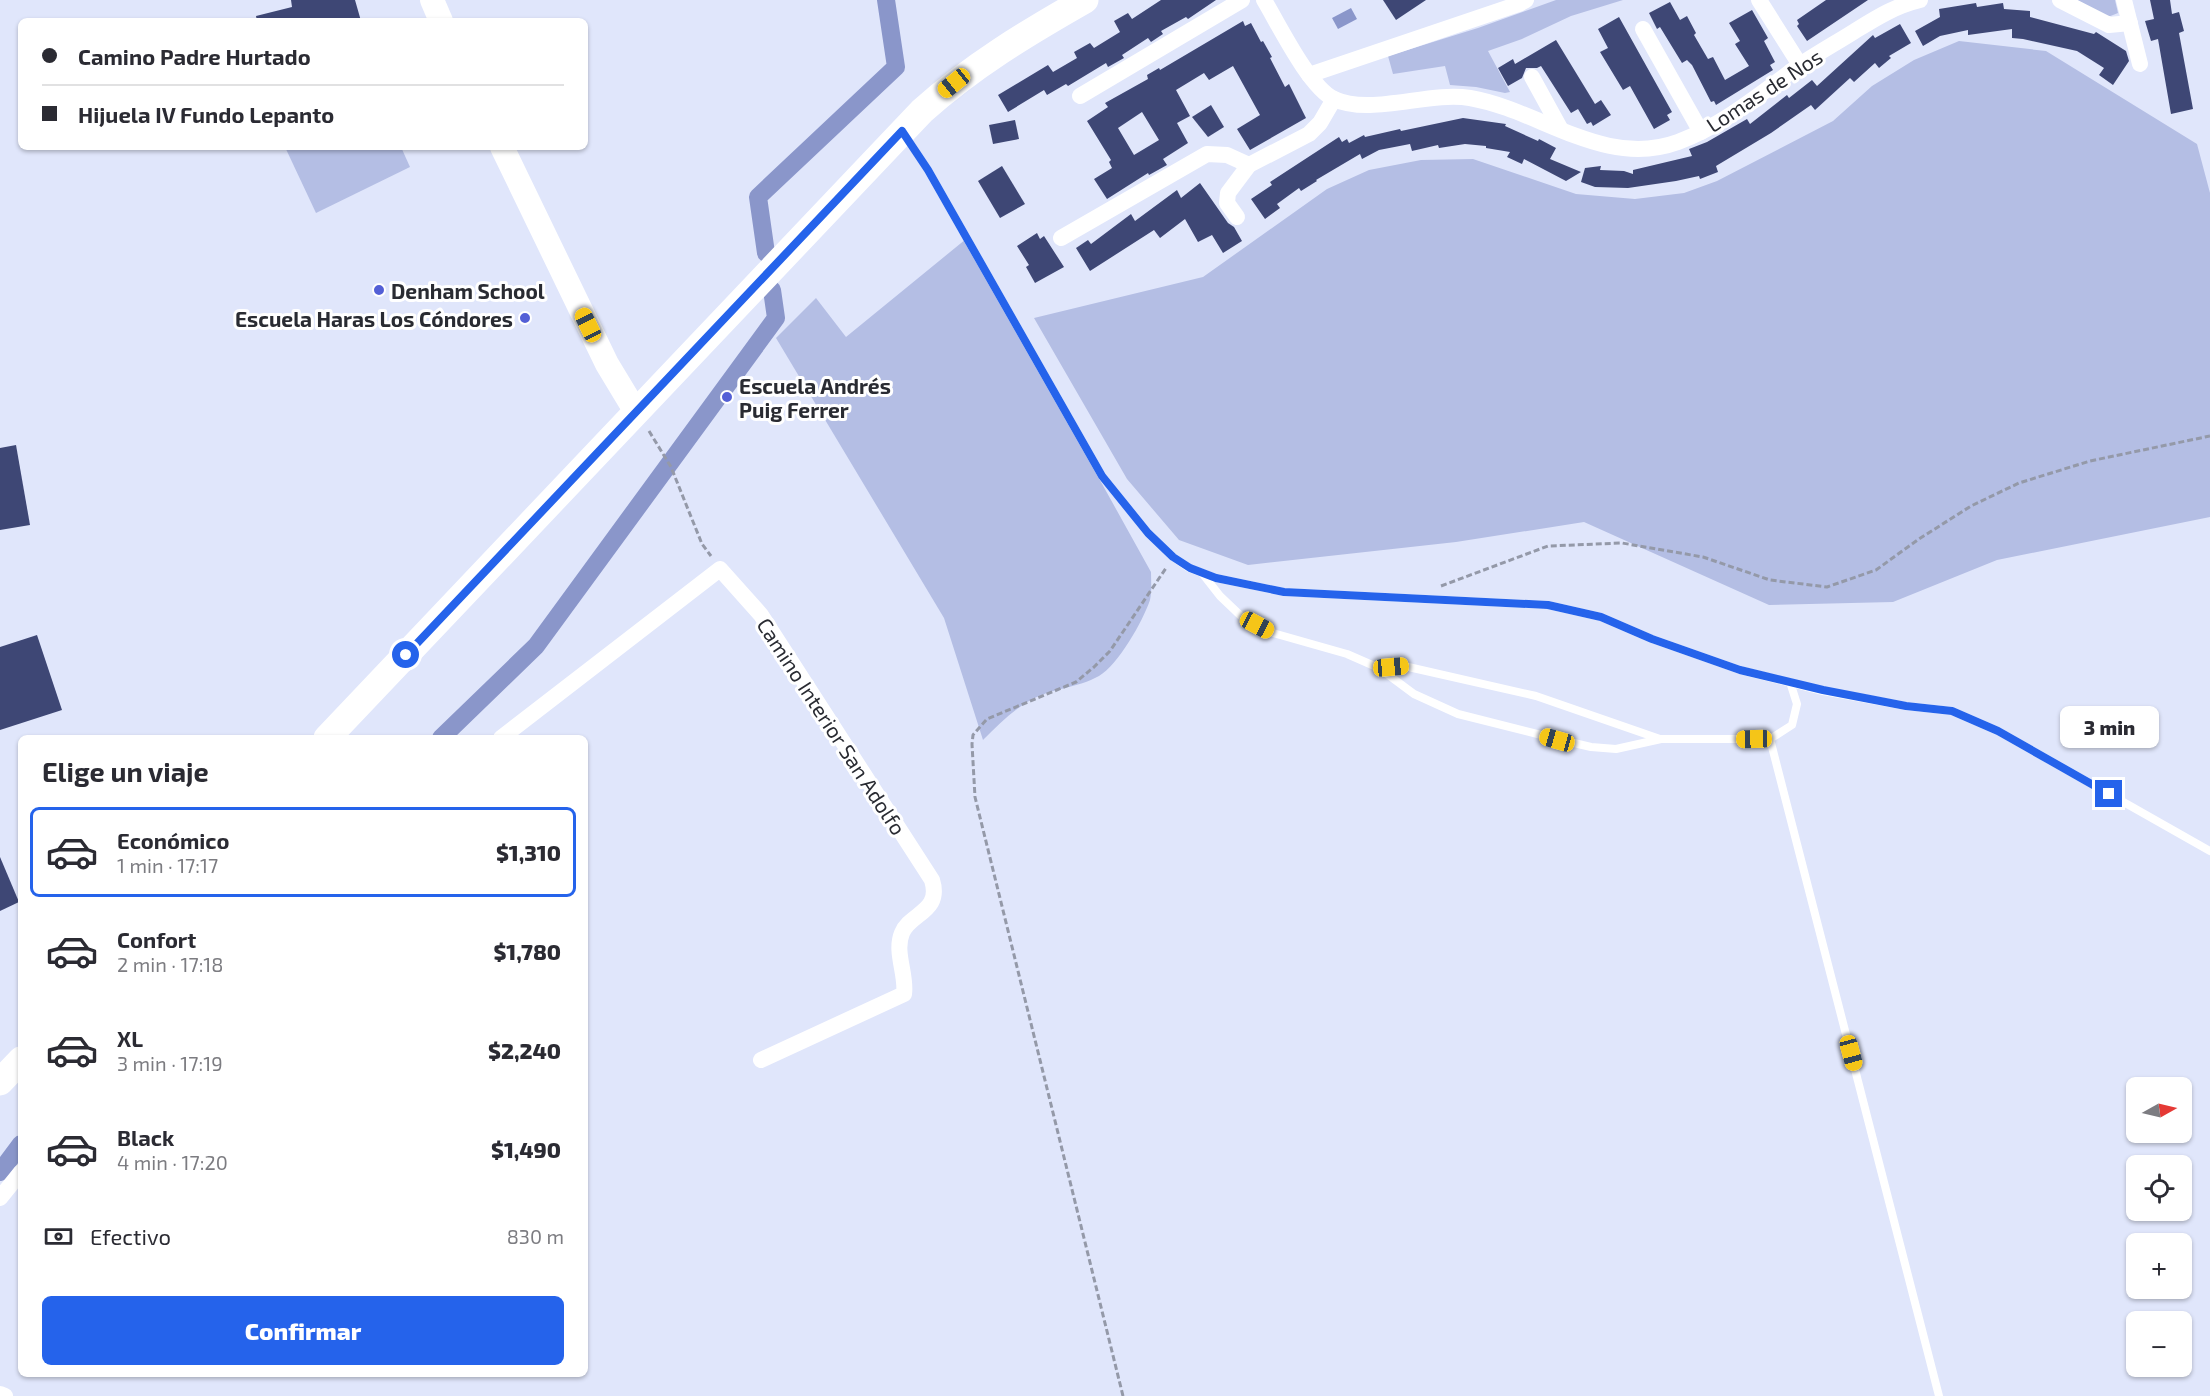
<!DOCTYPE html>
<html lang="es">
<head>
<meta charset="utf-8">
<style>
  :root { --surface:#fff; --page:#f7f7f7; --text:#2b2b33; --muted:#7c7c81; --line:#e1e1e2; --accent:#2563eb }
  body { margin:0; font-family:"Exo 2",sans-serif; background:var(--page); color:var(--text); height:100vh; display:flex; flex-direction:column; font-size:22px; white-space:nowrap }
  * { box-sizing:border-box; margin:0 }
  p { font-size:20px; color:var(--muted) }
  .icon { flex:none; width:33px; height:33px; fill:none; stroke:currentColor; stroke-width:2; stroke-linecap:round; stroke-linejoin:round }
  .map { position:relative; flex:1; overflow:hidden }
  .details { position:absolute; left:18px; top:735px; width:570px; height:642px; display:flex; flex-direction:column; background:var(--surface); border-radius:9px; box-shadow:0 2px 4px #0004 }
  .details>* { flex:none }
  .banner { position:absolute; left:18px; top:18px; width:570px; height:132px; border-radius:9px; box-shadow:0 2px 4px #0004; display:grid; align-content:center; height:132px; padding:0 24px; background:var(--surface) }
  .needle { width:39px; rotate:82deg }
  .controls { position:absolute; left:2126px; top:1077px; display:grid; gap:12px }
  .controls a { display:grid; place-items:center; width:66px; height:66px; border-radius:9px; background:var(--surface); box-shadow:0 2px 4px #0004; font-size:30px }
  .end { position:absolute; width:27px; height:27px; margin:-14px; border:8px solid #2563eb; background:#fff; box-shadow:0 0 0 3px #fff }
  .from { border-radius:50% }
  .bubble { position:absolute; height:42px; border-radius:9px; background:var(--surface); box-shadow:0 2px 4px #0004; font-size:20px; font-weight:800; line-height:42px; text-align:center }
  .car { position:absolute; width:18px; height:36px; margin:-18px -9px; border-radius:8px; box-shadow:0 0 4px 2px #0007; background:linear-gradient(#f5c518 24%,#345 0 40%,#f5c518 0 76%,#345 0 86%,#f5c518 0) }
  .banner b { display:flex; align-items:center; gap:21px; height:57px; font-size:22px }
  .banner b+b { border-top:2px solid var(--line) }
  .banner i { width:15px; height:15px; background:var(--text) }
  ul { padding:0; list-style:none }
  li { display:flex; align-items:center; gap:18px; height:90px; margin:0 12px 9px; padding:0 12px; border:3px solid transparent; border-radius:9px }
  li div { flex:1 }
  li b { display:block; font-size:22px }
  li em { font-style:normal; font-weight:800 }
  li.current { border-color:var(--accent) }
  li>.icon { width:54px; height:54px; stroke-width:1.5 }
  h2 { padding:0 24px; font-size:27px; line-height:72px }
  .pay { display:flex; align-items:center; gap:15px; height:66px; padding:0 24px; font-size:22px }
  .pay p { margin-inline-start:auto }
  .action { display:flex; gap:12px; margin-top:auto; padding:12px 24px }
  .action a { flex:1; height:69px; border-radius:9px; background:var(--accent); color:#fff; font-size:24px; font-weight:800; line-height:69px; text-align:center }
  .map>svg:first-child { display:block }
</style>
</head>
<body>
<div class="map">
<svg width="2210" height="1396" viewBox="0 0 2210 1396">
  <rect width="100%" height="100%" fill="#e0e6fb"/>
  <!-- green -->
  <g fill="#b4bee4">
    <polygon points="1556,0 1623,0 1571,16 1522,39 1488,51 1510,92 1505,93 1476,87 1450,85 1445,66 1393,74 1388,56 1478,28"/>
    <polygon points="2077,0 2115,0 2118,13 2108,17"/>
    <polygon points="1959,41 2046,51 2197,144 2210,193 2210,517 1997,560 1893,602 1769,605 1584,522 1456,542 1248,565 1179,540 1127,479 1034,318 1203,277 1327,189 1369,170 1421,160 1473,159 1576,194 1635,199 1684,193 1717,181 1833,121 1872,86 1914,60"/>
    <polygon points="285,147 401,147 410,167 316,213"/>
    <path d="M 966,239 L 1151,572 C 1151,581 1152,591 1150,600 C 1143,621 1118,665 1099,676 C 1078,688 1051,688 1029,701 C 1012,711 997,726 983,740 L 944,618 L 776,338 L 816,298 L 846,337 Z"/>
  </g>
  <!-- water -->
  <polygon fill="#8a96ca" points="1351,8 1357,19 1338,29 1332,18"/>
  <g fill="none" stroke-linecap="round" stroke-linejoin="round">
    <!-- canal -->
    <g stroke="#8a96ca" stroke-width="18">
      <polyline points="766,253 758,197 896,67 886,0"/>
      <polyline points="441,738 536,646 776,318 772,290"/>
      <polyline points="0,1172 21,1144"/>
    </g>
  </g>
  <!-- building -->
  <g fill="#3e4775" fill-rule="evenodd">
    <polygon points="291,0 355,0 361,21 257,21 256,16 292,7"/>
    <polygon points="1161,0 1216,0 1188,19 1186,17 1161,31 1163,34 1151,42 1148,38 1122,55 1124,58 1108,67 1106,63 1068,86 1066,84 1047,95 1044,90 1008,112 998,95 1048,65 1053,72 1077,58 1074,52 1090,43 1094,48 1120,32 1114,21 1128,13 1132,19"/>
    <polygon points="1383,0 1426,0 1396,20"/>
    <polygon points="1826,0 1868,0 1807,41 1797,26 1799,24 1797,20"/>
    <polygon points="2150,0 2170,0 2172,14 2179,12 2184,31 2179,33 2193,109 2171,114 2158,39 2151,41 2145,21 2154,19"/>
    <polygon points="1670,2 1680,20 1687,16 1696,33 1694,35 1708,59 1713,57 1725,80 1749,66 1735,44 1740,41 1729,23 1752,10 1768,38 1764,41 1775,62 1770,65 1773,70 1716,105 1714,101 1711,102 1692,65 1687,60 1682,63 1660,27 1657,29 1649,13"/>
    <polygon points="1976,3 1977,7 2003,3 2004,9 2030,11 2030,17 2094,34 2096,32 2126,51 2129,61 2113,85 2099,75 2104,68 2077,51 2023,39 2012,38 2012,29 1968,35 1968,30 1940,36 1923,46 1915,31 1940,17 1939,9"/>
    <polygon points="1619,17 1672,112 1667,115 1670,120 1654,129 1630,86 1623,90 1600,52 1608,48 1598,29"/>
    <path d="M 1243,21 L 1245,26 L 1251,23 L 1261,42 L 1263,41 L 1272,57 L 1270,58 L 1285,87 L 1289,84 L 1306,118 L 1250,150 L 1237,129 L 1260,115 L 1233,66 L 1209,80 L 1204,73 L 1176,90 L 1190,116 L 1177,123 L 1188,143 L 1163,159 L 1167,165 L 1149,175 L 1148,173 L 1107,199 L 1094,179 L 1112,168 L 1109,162 L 1111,160 L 1087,121 L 1108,107 L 1105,103 L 1148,79 L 1147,75 L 1159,68 L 1160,70 ZM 1142,112 L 1159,140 L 1134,155 L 1118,128 Z"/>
    <polygon points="1900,24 1911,43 1889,56 1891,58 1879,68 1875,63 1854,82 1850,78 1815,110 1811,105 1771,133 1716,166 1718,172 1700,179 1699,176 1676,181 1628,188 1595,187 1581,182 1585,168 1601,166 1600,170 1624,171 1633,174 1633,170 1692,156 1689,149 1707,142 1747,119 1750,124 1787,95 1789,98 1812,80 1817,86 1873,35 1875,38"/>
    <polygon points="1556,40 1595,104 1601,100 1611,115 1593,126 1591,122 1587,124 1578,109 1571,113 1541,66 1537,68 1526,68 1522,78 1508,86 1498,68 1513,59 1515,64"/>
    <polygon points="1211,105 1224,127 1208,137 1192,117"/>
    <polygon points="1463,118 1506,124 1505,126 1538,141 1539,139 1556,148 1550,159 1581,172 1566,181 1524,159 1522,164 1507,157 1510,152 1486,148 1486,146 1465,144 1439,148 1438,145 1412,151 1410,144 1379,150 1362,159 1360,154 1316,180 1317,181 1301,191 1299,188 1277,204 1280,208 1265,219 1251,199 1272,185 1270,182 1339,137 1342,142 1347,139 1349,143 1364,135 1365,137 1400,129 1401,131"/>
    <polygon points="1015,120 1019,139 993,144 989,125"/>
    <polygon points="1002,166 1025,204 1000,218 978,181"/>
    <polygon points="1200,183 1228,223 1234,227 1242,241 1223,253 1212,235 1198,242 1185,219 1160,238 1154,230 1090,271 1076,248 1088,240 1091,244 1131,214 1135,221 1177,190 1181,198"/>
    <polygon points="1037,233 1040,239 1044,236 1064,267 1035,283 1026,267 1029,265 1017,246"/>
    <polygon points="16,445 30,525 0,530 0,448"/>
    <polygon points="37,635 62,710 0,730 0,647"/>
    <polygon points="0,857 19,902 0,911"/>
  </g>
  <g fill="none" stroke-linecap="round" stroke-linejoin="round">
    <!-- path -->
    <g stroke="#9499a8" stroke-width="3" stroke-dasharray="6 3" stroke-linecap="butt">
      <polyline points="649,431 671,467 702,544 711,556"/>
      <polyline points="1441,586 1548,546 1622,543 1703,557 1770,580 1827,587 1876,570 1919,539 1971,506 2019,483 2090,461 2210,436"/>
      <polyline points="1123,1396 975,797 972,744 973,735 987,719 1076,682 1094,667 1110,651 1166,568"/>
    </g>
    <!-- service -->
    <g stroke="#fff" stroke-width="8">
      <polyline points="904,134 928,170 1102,476 1148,533 1173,557 1189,568 1216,578 1284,592 1548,605 1601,617 1652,639 1740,670 1823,691 1906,706 1952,711 1998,731 2210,851"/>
      <polyline points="1202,573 1220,596 1241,616 1273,633 1347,654 1379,668 1414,694 1458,714 1557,739 1591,747 1616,749 1661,739 1770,739 1792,725 1797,704 1790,682"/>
      <polyline points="1379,668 1404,666 1536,696 1660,739"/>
      <polyline points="1770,739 1939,1396"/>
    </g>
    <!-- minor -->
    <g stroke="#fff" stroke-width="16">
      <path d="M 1264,0 C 1279,25 1309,87 1334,99 C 1371,116 1429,91 1470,98 C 1540,110 1604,169 1678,142 C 1723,125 1759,95 1797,67 C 1816,54 1836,43 1855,31 C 1876,18 1895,6 1920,0"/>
      <polyline points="1759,0 1800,65"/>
      <polyline points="2060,0 2109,25 2130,23"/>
      <polyline points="2124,0 2140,64"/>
      <polyline points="1643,29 1701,132"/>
      <polyline points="1309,75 1519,4 1526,0"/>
      <polyline points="1532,77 1560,128"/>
      <polyline points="1080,96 1242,0"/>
      <polyline points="1237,217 1227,203 1228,193 1249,165"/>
      <polyline points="1061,238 1207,154 1227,155 1249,165 1309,134 1320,123 1334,99"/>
      <path d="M 501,738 L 720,569 L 761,615 L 932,880 C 942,912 910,913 902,933 C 894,952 907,975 904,994 L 761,1060"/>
      <polyline points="0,1198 21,1172"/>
      <polyline points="0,1394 5,1396"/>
    </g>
    <!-- secondary -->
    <g stroke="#fff" stroke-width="24">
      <polyline points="432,0 441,21"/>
      <polyline points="502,147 607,364 636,412"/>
    </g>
    <!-- primary -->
    <g stroke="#fff" stroke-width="27">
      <path d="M 327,738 L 922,111 C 972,66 1027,33 1085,0"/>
      <polyline points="0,1082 21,1060"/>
    </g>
  </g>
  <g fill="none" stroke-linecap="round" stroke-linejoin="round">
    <!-- route -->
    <polyline stroke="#2563eb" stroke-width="8" points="406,655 902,131 928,170 1102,476 1148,533 1173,557 1190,568 1216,578 1284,592 1548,605 1601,617 1652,639 1740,670 1823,690 1906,706 1952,711 1998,731 2109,794"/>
  </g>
  <!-- markers -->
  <g fill="#535fd6" stroke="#fff" stroke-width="2">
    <circle cx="379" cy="290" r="6"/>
    <circle cx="525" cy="318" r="6"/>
    <circle cx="727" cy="397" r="6"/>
  </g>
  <g text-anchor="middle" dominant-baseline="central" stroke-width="6" stroke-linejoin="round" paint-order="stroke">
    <!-- street labels -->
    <g font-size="21" fill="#292b32" stroke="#fff">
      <text transform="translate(1764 90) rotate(-33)">Lomas de Nos</text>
      <text transform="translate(832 726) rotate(57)">Camino Interior San Adolfo</text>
    </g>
    <!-- poi labels -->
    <g font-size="21" font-weight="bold" fill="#292b32" stroke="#fff" text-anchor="start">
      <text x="391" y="290">Denham School</text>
      <text x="513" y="318" text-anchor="end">Escuela Haras Los Cóndores</text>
      <text x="739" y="385">Escuela Andrés<tspan x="739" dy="24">Puig Ferrer</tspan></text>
    </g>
  </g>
</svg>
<div class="controls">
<a><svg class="needle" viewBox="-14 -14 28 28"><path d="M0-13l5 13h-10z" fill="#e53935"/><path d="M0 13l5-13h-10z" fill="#7c7c81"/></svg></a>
<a><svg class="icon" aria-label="locate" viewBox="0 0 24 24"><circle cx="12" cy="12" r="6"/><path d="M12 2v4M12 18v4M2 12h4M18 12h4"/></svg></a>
<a>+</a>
<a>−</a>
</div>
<i class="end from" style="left:406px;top:655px"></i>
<i class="end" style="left:2109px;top:794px"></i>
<div class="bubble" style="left:2060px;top:706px;width:99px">3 min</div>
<i class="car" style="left:954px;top:83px;rotate:231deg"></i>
<i class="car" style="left:588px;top:325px;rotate:334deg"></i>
<i class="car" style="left:1257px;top:625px;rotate:118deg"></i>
<i class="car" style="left:1391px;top:667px;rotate:85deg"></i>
<i class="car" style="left:1754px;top:739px;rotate:269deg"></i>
<i class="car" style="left:1557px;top:740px;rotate:286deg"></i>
<i class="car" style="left:1851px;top:1053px;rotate:165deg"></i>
<div class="banner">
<b><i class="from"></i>Camino Padre Hurtado</b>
<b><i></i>Hijuela IV Fundo Lepanto</b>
</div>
<section class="details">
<h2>Elige un viaje</h2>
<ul>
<li class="current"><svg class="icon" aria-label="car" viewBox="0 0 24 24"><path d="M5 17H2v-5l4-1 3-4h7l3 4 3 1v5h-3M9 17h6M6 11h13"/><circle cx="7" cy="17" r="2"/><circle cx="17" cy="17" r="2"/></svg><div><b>Económico</b><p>1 min · 17:17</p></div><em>$1,310</em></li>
<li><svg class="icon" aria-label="car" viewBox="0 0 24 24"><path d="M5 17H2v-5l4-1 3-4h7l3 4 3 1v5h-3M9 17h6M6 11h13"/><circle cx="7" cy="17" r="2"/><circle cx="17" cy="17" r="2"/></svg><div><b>Confort</b><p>2 min · 17:18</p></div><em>$1,780</em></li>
<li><svg class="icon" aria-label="car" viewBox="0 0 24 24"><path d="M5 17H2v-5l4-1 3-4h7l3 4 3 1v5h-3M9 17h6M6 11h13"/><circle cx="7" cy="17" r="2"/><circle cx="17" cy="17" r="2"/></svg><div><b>XL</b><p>3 min · 17:19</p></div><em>$2,240</em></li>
<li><svg class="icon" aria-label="car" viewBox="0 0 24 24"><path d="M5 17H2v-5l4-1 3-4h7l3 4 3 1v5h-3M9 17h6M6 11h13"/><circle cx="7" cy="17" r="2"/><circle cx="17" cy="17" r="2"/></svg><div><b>Black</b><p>4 min · 17:20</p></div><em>$1,490</em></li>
</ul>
<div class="pay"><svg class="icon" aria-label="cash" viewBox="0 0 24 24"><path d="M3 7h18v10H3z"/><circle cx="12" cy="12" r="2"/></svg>Efectivo<p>830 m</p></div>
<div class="action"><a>Confirmar</a></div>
</section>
</div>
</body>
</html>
